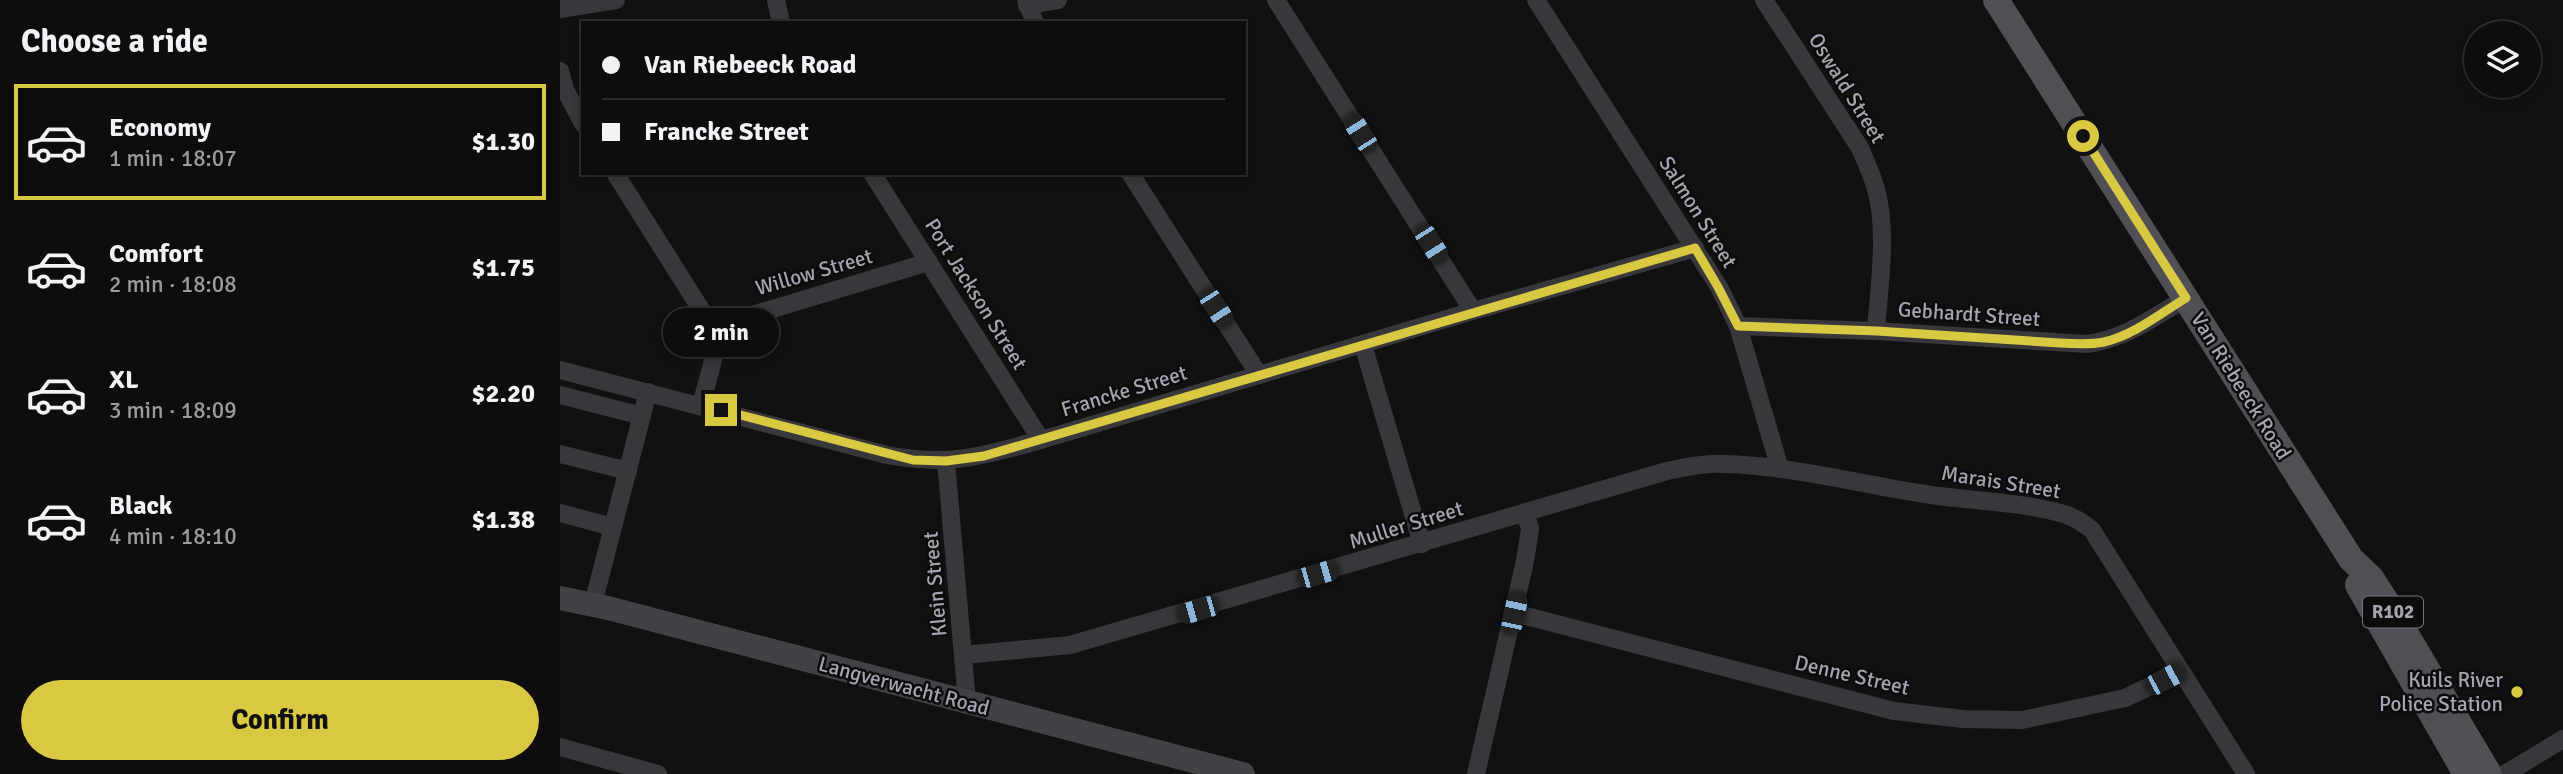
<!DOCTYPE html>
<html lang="en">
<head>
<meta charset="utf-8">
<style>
  :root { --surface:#0d0d0e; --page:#1b1b1c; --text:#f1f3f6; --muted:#9a9c9e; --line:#2d2d2e; --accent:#d9c842 }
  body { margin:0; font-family:Signika,sans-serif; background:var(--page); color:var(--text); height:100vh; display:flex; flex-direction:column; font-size:26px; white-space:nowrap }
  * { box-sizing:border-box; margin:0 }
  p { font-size:23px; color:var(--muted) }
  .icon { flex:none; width:38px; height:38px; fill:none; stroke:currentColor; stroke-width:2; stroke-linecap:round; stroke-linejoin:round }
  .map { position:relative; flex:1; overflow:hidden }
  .drawer { display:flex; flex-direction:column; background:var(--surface); width:560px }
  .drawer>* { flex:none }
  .guide { position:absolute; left:21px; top:21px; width:665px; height:154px; border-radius:0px; box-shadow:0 4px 10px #0003,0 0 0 2px var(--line); display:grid; align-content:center; height:154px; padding:0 21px; background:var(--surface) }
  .fabs { position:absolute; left:1904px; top:21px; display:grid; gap:14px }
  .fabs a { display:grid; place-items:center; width:77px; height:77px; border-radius:50%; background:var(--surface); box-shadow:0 4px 10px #0003,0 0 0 2px var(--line); font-size:35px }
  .end { position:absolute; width:32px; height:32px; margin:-16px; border:9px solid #d9c842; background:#111; box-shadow:0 0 0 4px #111 }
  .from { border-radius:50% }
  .bubble { position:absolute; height:49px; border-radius:24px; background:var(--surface); box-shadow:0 4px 10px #0003,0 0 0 2px var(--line); font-size:23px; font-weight:800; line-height:49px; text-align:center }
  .car { position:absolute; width:21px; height:42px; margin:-21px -10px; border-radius:9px; box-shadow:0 0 5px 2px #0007; background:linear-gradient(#222 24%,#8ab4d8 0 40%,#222 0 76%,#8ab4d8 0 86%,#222 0) }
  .guide b { display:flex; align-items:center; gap:24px; height:66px; font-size:26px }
  .guide b+b { border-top:2px solid var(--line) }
  .guide i { width:18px; height:18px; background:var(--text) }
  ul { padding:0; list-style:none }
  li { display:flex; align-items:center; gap:21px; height:116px; margin:0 14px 10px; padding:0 7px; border:4px solid transparent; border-radius:0px }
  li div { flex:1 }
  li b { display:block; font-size:26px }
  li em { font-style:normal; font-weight:800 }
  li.selected { border-color:var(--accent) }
  li>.icon { width:63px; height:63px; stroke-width:1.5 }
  h2 { padding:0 21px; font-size:32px; line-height:84px }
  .button { display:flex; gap:14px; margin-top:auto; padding:14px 21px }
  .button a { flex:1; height:80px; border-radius:42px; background:var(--accent); color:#111; font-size:28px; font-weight:800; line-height:80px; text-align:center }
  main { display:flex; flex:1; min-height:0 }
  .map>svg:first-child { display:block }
</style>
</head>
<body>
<main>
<section class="drawer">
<h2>Choose a ride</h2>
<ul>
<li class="selected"><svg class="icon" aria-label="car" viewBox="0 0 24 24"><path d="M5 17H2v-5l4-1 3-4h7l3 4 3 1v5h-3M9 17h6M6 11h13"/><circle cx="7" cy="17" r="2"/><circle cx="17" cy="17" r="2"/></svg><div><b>Economy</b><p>1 min · 18:07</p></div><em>$1.30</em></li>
<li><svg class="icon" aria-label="car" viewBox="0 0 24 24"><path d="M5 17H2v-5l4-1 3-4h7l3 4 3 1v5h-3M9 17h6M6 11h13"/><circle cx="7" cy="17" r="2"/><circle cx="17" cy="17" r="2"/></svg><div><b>Comfort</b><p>2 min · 18:08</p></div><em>$1.75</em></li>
<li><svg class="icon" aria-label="car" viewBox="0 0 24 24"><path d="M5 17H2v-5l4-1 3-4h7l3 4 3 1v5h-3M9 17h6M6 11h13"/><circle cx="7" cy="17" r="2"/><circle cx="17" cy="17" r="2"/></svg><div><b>XL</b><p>3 min · 18:09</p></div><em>$2.20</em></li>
<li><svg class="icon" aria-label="car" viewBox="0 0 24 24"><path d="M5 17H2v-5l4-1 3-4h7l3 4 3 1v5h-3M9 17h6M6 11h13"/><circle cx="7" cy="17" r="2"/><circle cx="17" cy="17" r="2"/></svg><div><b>Black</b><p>4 min · 18:10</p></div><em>$1.38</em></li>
</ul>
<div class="button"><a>Confirm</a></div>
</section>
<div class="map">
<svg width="2003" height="774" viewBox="0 0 2003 774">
  <rect width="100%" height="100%" fill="#111112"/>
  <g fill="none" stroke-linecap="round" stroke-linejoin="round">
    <!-- street -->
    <g stroke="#38383c" stroke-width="18">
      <polyline points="216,0 221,23"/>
      <polyline points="466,0 475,23"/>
      <polyline points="716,0 913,311"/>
      <polyline points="976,0 1159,287 1178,326 1220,469"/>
      <path d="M 1204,0 L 1300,148 C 1306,162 1312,175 1316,189 C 1328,233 1319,286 1316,331"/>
      <polyline points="467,5 498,0"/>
      <polyline points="0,9 56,0"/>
      <polyline points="0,71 5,89 23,124"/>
      <polyline points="55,173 152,327 155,353 141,405"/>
      <polyline points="312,173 481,440"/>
      <polyline points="570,173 699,375"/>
      <path d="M 1178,326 L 1316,331 L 1527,344 C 1565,339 1594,317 1626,298"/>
      <polyline points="152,327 369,262"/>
      <polyline points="803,345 862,544"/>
      <path d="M 0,370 L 327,455 C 389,467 422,456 481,440 L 913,311 L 1135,248"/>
      <polyline points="0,395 82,416"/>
      <polyline points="0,454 68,471"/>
      <polyline points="386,461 407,702"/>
      <polyline points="0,513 53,527"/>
      <polyline points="33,604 88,392"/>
      <polyline points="954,613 1334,711 1403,719 1462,720 1565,698 1620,672"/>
      <path d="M 404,655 L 510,645 L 1107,471 C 1126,467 1145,463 1165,464 C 1234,466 1303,485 1371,495 C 1415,501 1462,502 1504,514 C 1515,517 1523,523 1532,530 L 1686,774"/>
      <polyline points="0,747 98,774"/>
      <polyline points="916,774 965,561 970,529 965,512"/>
      <polyline points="1945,774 2003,739"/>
    </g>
    <!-- secondary -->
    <polyline stroke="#414146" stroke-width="24" points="0,598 48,608 683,774"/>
    <!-- primary -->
    <g stroke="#4f4f55" stroke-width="26">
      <polyline points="1436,0 1791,559 1811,578 1831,609 1929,774"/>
      <polyline points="1798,585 1906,774"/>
    </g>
  </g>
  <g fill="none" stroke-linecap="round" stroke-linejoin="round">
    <!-- route -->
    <path stroke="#d9c842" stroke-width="9" d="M 161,410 L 353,460 L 386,461 L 424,456 L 1135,248 L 1158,287 L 1178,326 L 1317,331 L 1500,343 C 1515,344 1530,345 1544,342 C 1574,335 1601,313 1626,298 L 1523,136"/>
  </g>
  <!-- markers -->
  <circle fill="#d9c842" stroke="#0c0c0d" stroke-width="2.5" cx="1957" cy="692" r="7"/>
  <g text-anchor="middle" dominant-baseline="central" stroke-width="5" stroke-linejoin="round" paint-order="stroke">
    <!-- shield labels -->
    <rect fill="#0c0c0d" stroke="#767780" stroke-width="2" x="1803" y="596.5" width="60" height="31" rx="5"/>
    <g font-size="19" font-weight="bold" fill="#a4a5b1">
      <text x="1833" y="612">R102</text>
    </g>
    <!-- street labels -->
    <g font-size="21" fill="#a4a5b1" stroke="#0c0c0d">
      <text transform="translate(1287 88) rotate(58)">Oswald Street</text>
      <text transform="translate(1138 212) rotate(58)">Salmon Street</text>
      <text transform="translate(254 272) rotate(-16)">Willow Street</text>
      <text transform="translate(416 294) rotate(58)">Port Jackson Street</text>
      <text transform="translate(1409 314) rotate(4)">Gebhardt Street</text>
      <text transform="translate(1681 386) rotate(58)">Van Riebeeck Road</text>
      <text transform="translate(564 391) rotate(-17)">Francke Street</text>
      <text transform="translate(1441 482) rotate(9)">Marais Street</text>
      <text transform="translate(846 525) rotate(-17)">Muller Street</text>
      <text transform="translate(375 584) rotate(-95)">Klein Street</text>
      <text transform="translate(1292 675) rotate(13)">Denne Street</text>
      <text transform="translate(344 686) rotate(15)">Langverwacht Road</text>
    </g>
    <!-- poi labels -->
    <g font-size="21" fill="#a4a5b1" stroke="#0c0c0d" text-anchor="end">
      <text x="1943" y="680">Kuils River<tspan x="1943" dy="24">Police Station</tspan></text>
    </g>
  </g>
</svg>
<div class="fabs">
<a><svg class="icon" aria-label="layers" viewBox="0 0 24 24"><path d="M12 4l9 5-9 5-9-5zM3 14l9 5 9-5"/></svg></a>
</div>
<i class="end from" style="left:1523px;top:136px"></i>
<i class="end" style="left:161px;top:410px"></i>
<div class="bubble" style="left:103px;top:308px;width:116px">2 min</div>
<i class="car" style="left:800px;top:133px;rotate:328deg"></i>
<i class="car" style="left:871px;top:244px;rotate:148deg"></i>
<i class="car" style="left:656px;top:308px;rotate:147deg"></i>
<i class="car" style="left:758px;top:574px;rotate:74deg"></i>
<i class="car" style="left:638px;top:610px;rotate:254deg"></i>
<i class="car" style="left:954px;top:613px;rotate:12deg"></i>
<i class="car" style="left:1605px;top:679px;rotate:62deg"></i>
<div class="guide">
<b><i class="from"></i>Van Riebeeck Road</b>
<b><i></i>Francke Street</b>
</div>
</div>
</main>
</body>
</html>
